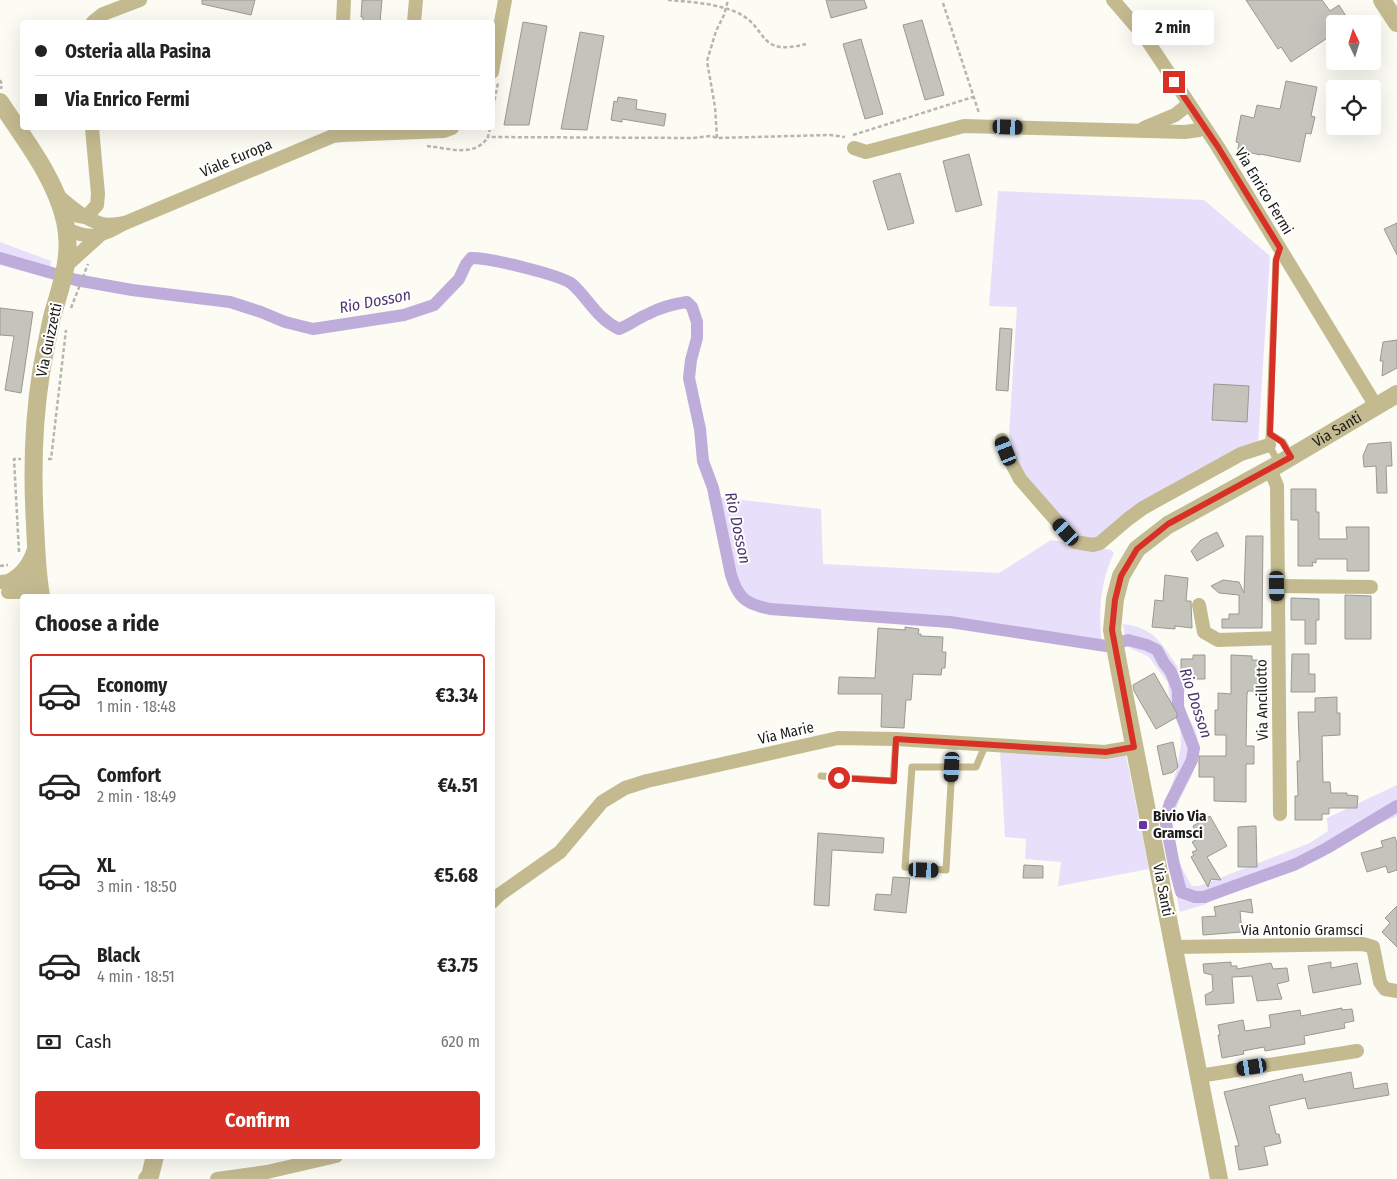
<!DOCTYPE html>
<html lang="en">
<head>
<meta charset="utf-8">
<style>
  :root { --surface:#fff; --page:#f2f2f2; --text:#222; --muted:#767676; --line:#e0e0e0; --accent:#d93025 }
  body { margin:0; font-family:"Fira Sans Condensed",sans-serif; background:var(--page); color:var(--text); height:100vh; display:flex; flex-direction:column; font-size:19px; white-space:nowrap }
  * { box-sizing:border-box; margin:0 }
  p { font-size:16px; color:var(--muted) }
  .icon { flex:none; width:28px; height:28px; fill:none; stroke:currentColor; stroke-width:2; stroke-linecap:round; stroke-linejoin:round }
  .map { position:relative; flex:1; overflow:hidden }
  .panel { position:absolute; left:20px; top:594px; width:475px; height:565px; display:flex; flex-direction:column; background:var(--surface); border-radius:5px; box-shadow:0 5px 20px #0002 }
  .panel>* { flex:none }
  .top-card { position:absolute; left:20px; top:20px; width:475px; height:110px; border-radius:5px; box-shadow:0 5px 20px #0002; display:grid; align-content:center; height:110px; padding:0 15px; background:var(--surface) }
  .needle { width:32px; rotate:356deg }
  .tools { position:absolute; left:1326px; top:15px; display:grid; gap:10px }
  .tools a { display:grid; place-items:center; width:55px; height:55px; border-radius:5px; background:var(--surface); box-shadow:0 5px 20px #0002; font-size:25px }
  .end { position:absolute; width:22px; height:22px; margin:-11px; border:6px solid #d93025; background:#fff; box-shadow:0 0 0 2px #fff }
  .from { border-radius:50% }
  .bubble { position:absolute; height:35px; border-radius:5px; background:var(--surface); box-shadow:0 5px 20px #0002; font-size:16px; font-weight:700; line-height:35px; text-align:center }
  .car { position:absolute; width:15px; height:30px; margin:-15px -8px; border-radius:6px; box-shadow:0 0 4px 1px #0007; background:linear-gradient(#222 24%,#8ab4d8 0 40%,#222 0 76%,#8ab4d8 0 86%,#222 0) }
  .top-card b { display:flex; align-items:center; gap:18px; height:48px; font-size:19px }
  .top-card b+b { border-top:1px solid var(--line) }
  .top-card i { width:12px; height:12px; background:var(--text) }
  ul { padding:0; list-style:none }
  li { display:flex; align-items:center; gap:15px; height:82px; margin:0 10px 8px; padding:0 5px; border:2px solid transparent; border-radius:5px }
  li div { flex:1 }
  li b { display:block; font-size:19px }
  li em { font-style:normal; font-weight:700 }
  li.selected { border-color:var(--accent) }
  li>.icon { width:45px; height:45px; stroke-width:1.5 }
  h2 { padding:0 15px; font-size:22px; line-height:60px }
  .pay { display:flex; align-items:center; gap:12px; height:55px; padding:0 15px; font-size:19px }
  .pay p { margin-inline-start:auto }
  .cta { display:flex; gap:10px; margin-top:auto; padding:10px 15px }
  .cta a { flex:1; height:58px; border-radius:5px; background:var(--accent); color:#fff; font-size:20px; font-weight:700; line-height:58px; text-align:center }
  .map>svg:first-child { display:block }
</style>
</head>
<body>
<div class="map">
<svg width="1397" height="1179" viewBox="0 0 1397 1179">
  <rect width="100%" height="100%" fill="#fcfbf4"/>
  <!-- green -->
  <g fill="#e8dffa">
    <polygon points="998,191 1204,200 1270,256 1258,443 1096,541 1074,541 1019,468 1009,434 1017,307 989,306"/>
    <polygon points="0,242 51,261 48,278 0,265"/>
    <path d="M 708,496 L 821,509 L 823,564 L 999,573 L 1051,540 L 1111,550 L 1114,553 C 1100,583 1098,611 1102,644 L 980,632 L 945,626 L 876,619 L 814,616 L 748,609 L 730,589 Z"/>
    <path d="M 1123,624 C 1150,627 1159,639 1173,660 C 1177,666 1182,673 1184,680 C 1187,690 1181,701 1184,710 C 1186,715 1190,719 1192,724 C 1197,731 1198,740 1198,749 C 1197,768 1188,783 1180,799 C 1166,829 1175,859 1192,886 L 1199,886 L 1310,843 L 1328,831 L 1327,818 L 1397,785 L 1397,816 L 1363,831 L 1318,860 L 1277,874 L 1203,905 L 1180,912 L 1161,817 L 1176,772 L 1181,745 L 1180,726 L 1170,704 L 1168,683 L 1149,657 L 1126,646 Z"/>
    <polygon points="1000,750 1126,756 1149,869 1054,887 1058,886 1061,862 1025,859 1026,839 1005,837"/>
  </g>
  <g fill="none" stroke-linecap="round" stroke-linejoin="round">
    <!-- canal -->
    <path stroke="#beaddb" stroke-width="12" d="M 0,258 L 76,280 L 132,290 L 230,302 L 261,312 L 285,322 L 313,329 L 404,315 L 434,305 L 459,279 L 466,264 L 471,258 C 486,257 561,275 572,284 C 589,299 596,318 619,329 C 630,325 638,318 648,314 C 661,307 673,304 687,302 L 692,307 L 697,322 L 697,338 L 691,360 L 689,378 L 700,429 L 703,461 L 713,488 L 731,575 C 738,598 746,604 770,609 L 950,622 L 1106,646 L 1128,640 L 1147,645 L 1157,650 L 1164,663 L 1171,672 L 1178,690 L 1178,707 L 1194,748 L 1192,760 L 1170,803 L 1165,819 L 1174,865 L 1181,892 L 1195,897 L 1204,897 L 1296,864 L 1327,848 L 1397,806"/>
  </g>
  <!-- building -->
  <g fill="#c4c3bc" stroke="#9a9892">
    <polygon points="202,0 255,0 251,15 202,4"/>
    <polygon points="362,0 382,0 380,22 363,22 363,17 361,17"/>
    <polygon points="826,0 864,0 867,8 831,18"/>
    <polygon points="1246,0 1322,0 1330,11 1339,5 1351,24 1335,24 1335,33 1291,62 1281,47 1278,49"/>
    <polygon points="922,20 944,95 925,100 903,25"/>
    <polygon points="523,22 547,26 529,125 504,125"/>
    <polygon points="580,32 604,36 587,130 561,129"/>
    <polygon points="861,39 883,114 865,119 843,44"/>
    <polygon points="1286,81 1317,87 1311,116 1315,117 1311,134 1306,133 1300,162 1260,154 1260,155 1248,152 1247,156 1237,154 1239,143 1236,142 1241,115 1254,118 1257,105 1280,109"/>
    <polygon points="618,97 637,100 636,109 666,114 664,126 622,119 622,122 611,120 614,101 617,102"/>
    <polygon points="969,154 982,205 956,212 943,161"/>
    <polygon points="900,173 914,223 888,230 873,181"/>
    <polygon points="1397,223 1397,255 1384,229"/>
    <polygon points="0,308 33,312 21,393 5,390 14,336 0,335"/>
    <polygon points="1000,328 1012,329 1008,391 996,390"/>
    <polygon points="1397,340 1397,368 1382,376 1383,361 1380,361 1383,342"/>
    <polygon points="1214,384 1249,386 1247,422 1212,420"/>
    <polygon points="1391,442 1392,466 1386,466 1387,493 1377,493 1376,466 1364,467 1363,456 1368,444"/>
    <polygon points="1291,489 1316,489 1316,512 1319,512 1319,539 1347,539 1346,527 1369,527 1369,571 1347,571 1347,559 1316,559 1316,563 1312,562 1313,566 1298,566 1298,520 1291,520"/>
    <polygon points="1217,532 1224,546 1197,561 1191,551 1201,540"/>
    <polygon points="1246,536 1263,536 1262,628 1222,628 1222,619 1229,619 1229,614 1239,614 1239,595 1219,593 1211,586 1223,580 1239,582 1244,593"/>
    <polygon points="1165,575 1188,578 1186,601 1191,601 1192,628 1175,626 1175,629 1152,627 1155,600 1163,601"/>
    <polygon points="1345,595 1371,596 1371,639 1345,639"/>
    <polygon points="1291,598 1319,599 1319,620 1316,620 1316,644 1305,644 1305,620 1291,620"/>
    <polygon points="905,627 919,629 918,634 921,634 921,636 943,637 942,652 946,652 945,668 942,668 941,675 913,674 911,700 906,700 904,728 881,727 882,694 838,694 839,677 875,678 878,628 905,630"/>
    <polygon points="1292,654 1309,654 1309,674 1315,674 1315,692 1291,692"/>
    <polygon points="1193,655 1205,655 1205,679 1181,679 1181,659 1193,659"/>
    <polygon points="1231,655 1252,656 1252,660 1259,660 1257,691 1248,691 1247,694 1246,746 1254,746 1254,764 1246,764 1246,802 1214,801 1214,777 1199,777 1199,756 1226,756 1226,735 1215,735 1215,710 1218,710 1218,693 1231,694"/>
    <polygon points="1154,673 1177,713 1177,717 1156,729 1134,691 1133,685"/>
    <polygon points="1337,697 1337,713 1340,713 1340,735 1322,736 1323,782 1330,782 1331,793 1347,793 1347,795 1358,796 1357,808 1329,808 1329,814 1322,814 1322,820 1295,820 1295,796 1298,796 1297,761 1300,761 1298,712 1315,712 1315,698"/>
    <polygon points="1173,742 1178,767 1173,772 1163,775 1157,746"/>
    <polygon points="1210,816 1227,846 1207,857 1221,880 1211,879 1208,887 1191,857 1194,855 1192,852 1197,850 1192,842 1199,838 1193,826"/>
    <polygon points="1253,826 1256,826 1257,867 1238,867 1238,827"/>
    <polygon points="818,833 884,838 883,853 832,850 829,906 814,905"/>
    <polygon points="1395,837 1397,844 1397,870 1388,873 1386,866 1367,872 1361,853 1383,847 1381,841"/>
    <polygon points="1024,865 1043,866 1043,878 1023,878"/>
    <polygon points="893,877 910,878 906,913 874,910 876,894 891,895"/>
    <polygon points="1251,899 1253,913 1240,911 1242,932 1203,935 1202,917 1216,916 1214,907"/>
    <polygon points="1397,906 1397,947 1382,932 1390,923 1385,918"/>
    <polygon points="1231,962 1231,966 1237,966 1237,969 1271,963 1273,969 1287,968 1289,981 1277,984 1282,999 1257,1001 1252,976 1232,977 1234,1003 1206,1005 1205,995 1213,991 1212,975 1204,973 1203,964"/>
    <polygon points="1331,962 1331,968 1357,963 1361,984 1313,993 1308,966"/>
    <polygon points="1342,1008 1342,1010 1352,1009 1354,1021 1344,1023 1345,1028 1304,1036 1305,1044 1265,1051 1264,1047 1243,1051 1244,1054 1222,1058 1218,1035 1220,1035 1218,1025 1243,1020 1245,1031 1271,1027 1269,1015 1300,1010 1301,1016"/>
    <polygon points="1351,1072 1354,1089 1387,1083 1389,1095 1308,1109 1305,1098 1269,1106 1276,1134 1279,1134 1281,1143 1264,1147 1268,1165 1239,1170 1235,1146 1239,1146 1224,1092 1302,1074 1304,1082"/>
  </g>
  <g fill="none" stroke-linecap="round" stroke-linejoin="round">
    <!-- path -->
    <g stroke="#b6b5af" stroke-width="2.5" stroke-dasharray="4 2.5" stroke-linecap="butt">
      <path d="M 668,0 C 690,2 714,3 736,12 C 770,27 755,57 806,44"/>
      <polyline points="943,3 979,113"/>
      <polyline points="0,80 2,84 1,89"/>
      <polyline points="492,113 498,83"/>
      <polyline points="490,128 488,137 693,138 711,136 717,138 830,135 845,137"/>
      <polyline points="853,135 973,97"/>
      <polyline points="717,138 715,107 707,61 716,31 724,15 728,0"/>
      <path d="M 427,146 C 448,148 475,158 488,137"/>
      <polyline points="71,308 88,264"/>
      <polyline points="48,459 51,459 66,330"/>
      <polyline points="19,552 14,459 21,459"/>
      <polyline points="0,566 8,565"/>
    </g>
    <!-- service -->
    <g stroke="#c4ba90" stroke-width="7">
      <polyline points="1270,434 1283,442 1291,457"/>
      <polyline points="1279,464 1269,445 1269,440 1276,260 1280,249"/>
      <polyline points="952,767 946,870 905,867 912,767 976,767 985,746"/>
      <polyline points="821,776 893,781 896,739"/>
    </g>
    <!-- minor -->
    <g stroke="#c4ba90" stroke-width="14">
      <polyline points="1113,0 1145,37 1218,147 1376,406"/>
      <polyline points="93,22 103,14 140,0"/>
      <polyline points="343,22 344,0"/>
      <polyline points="414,22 416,0"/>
      <polyline points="492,72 505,0"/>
      <polyline points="1144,128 1175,115 1189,104"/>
      <polyline points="854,148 866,152 964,126 1185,132 1199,130 1204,127"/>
      <path d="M 56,194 C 69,205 84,219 102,224 C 109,226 117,224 125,223 C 101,236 92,241 67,229"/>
      <polyline points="78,216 86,217 97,205 98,194 92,128"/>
      <polyline points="125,223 333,136 343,135 444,131 452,128"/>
      <polyline points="67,265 99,236"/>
      <polyline points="1002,440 1011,462 1020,479 1075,542 1093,545 1100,543 1128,519 1143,508 1241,454 1269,445"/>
      <polyline points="1270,469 1277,486 1280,814"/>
      <path d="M 10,580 C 24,573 31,560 35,546"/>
      <polyline points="0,582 29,579 39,584 29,592 8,592"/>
      <polyline points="1277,586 1371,587"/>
      <polyline points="1199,605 1204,632 1218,640 1278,638"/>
      <polyline points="492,902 499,895 560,852 602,802 625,788 647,781 838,738 896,739 1105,752 1134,747"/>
      <polyline points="1173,947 1363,944 1373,947 1380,982 1385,989 1397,991"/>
      <polyline points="1199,1076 1357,1051"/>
      <polyline points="217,1179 267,1172 336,1156"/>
    </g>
    <!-- tertiary -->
    <g stroke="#c4ba90" stroke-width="18">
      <polyline points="1382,0 1397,23"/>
      <path d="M 0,102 C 24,139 55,177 65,221 C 73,255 61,285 52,317 C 48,336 44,355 41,373 C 33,424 32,473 35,524 C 36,548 37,573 41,596"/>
      <polyline points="147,1179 150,1176 155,1156"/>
      <path id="s1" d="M 1219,1179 L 1120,673 L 1112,630 L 1115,599 L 1121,576 L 1137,549 L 1168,525 L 1279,464 L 1397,394"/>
    </g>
  </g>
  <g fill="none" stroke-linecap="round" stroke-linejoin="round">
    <!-- route -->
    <polyline stroke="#d93025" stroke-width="6" points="839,778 894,781 896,739 1106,752 1134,747 1112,630 1115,600 1121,576 1137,549 1168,524 1291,457 1282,442 1270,434 1276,260 1280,248 1218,147 1174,82"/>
  </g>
  <!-- markers -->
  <rect fill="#6a31a7" stroke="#fff" stroke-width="2" x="1138" y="820" width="10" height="10" rx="2.5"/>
  <g text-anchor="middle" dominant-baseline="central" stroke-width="4" stroke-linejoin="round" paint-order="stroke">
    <!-- street labels -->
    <g font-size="15" fill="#1c1b19" stroke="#fff">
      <text transform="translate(236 158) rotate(-23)">Viale Europa</text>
      <text transform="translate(1264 191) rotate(59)">Via Enrico Fermi</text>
      <text transform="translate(49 340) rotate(-78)">Via Guizzetti</text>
      <text stroke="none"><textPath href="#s1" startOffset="879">Via Santi</textPath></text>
      <text transform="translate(1262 700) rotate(-91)">Via Ancillotto</text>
      <text transform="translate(786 733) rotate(-13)">Via Marie</text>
      <text transform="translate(1163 890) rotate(79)">Via Santi</text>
      <text x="1302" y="930">Via Antonio Gramsci</text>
    </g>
    <!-- poi labels -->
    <g font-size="15" font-weight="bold" fill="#1c1b19" stroke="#fff" text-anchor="start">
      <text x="1153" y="816">Bivio Via<tspan x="1153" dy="17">Gramsci</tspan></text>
    </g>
    <!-- water labels -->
    <g font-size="16" font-style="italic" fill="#4e356f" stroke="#fff">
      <text transform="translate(375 301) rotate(-11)">Rio Dosson</text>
      <text transform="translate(738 528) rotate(78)">Rio Dosson</text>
      <text transform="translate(1196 703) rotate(72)">Rio Dosson</text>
    </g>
  </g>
</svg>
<div class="tools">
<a><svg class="needle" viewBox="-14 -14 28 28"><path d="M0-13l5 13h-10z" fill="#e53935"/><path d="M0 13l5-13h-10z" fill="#767676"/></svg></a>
<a><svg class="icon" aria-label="locate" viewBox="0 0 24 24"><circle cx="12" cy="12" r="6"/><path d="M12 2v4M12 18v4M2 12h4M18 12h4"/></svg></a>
</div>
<i class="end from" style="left:839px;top:778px"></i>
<i class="end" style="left:1174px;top:82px"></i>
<div class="bubble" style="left:1132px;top:10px;width:82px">2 min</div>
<i class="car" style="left:1008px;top:127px;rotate:92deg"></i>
<i class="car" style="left:1006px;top:451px;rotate:338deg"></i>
<i class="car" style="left:1066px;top:532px;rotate:318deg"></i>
<i class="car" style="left:1277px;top:586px;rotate:179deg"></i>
<i class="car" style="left:952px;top:767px;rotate:183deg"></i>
<i class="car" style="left:924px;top:870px;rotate:92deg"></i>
<i class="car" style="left:1252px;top:1067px;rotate:261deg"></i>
<div class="top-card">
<b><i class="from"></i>Osteria alla Pasina</b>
<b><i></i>Via Enrico Fermi</b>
</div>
<section class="panel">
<h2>Choose a ride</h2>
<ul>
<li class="selected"><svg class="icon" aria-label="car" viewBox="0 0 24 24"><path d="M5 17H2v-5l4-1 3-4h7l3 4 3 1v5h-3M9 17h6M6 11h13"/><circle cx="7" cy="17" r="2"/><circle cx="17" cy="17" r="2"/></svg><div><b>Economy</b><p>1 min · 18:48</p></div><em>€3.34</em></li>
<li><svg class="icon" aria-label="car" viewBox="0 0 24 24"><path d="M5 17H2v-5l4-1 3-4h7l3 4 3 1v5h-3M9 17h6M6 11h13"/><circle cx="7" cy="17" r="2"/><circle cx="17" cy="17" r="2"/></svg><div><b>Comfort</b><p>2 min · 18:49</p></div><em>€4.51</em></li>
<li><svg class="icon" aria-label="car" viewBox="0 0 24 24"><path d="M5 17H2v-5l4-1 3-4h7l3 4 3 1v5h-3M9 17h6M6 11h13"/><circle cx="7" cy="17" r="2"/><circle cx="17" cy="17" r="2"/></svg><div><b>XL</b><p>3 min · 18:50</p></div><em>€5.68</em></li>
<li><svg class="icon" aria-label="car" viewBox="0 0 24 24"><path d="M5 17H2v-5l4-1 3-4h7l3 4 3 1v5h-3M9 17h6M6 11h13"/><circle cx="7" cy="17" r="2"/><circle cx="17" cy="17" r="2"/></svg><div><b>Black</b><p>4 min · 18:51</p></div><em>€3.75</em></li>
</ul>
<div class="pay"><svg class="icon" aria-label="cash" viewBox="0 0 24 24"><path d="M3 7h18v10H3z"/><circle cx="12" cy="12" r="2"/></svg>Cash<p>620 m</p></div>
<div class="cta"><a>Confirm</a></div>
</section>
</div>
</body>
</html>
